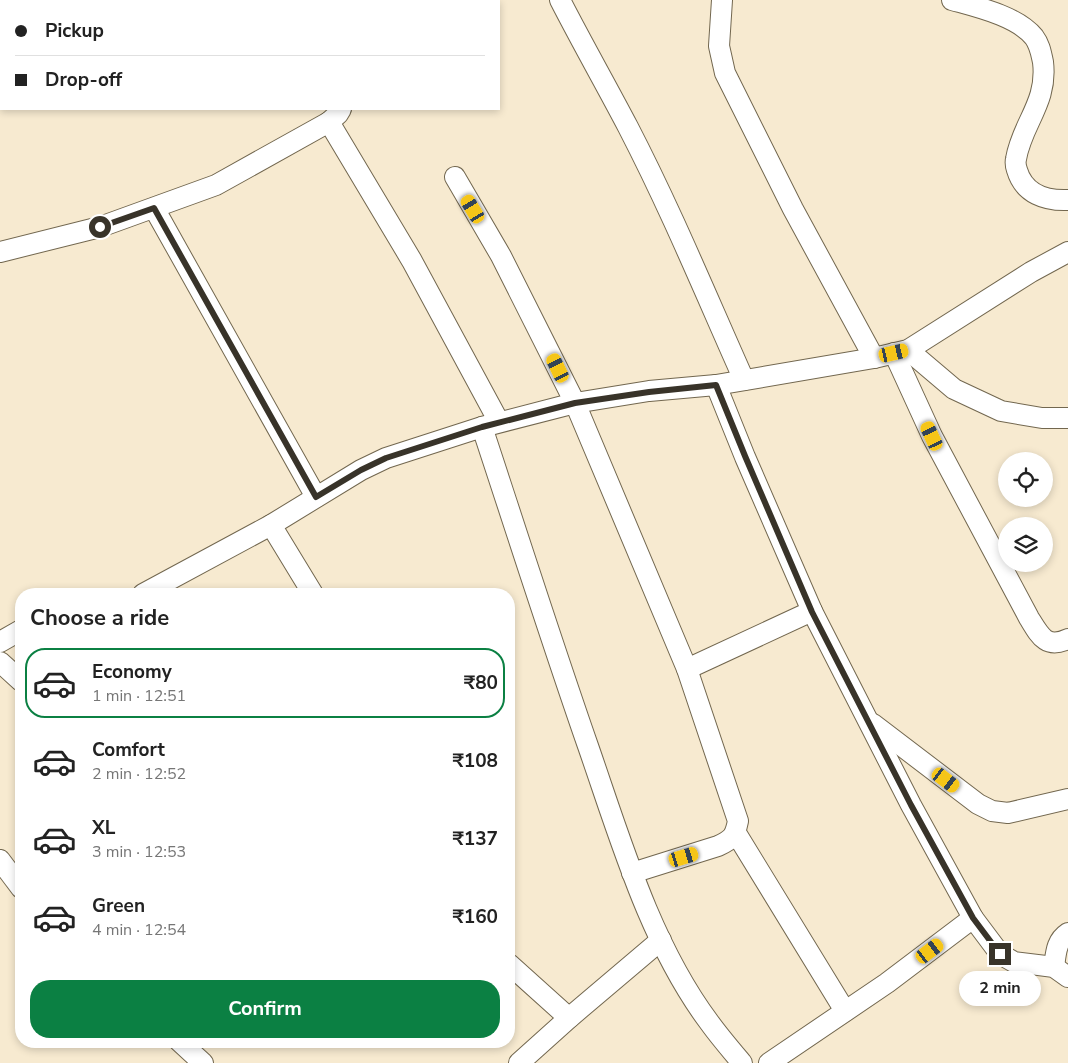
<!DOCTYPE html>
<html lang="en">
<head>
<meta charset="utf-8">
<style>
  :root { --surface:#fff; --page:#f2f2f2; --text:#222; --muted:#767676; --line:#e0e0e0; --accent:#0b8043 }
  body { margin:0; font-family:"Nunito Sans",sans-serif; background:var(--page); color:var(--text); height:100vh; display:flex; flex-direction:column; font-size:19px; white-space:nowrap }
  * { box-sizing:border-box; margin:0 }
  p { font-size:16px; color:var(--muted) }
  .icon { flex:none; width:28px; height:28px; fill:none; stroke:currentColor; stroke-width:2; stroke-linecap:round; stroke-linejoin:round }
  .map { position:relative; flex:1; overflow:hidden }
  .panel { position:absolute; left:15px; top:588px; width:500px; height:460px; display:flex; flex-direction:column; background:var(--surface); border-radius:20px; box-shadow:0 2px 8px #0003 }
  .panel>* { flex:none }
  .guide { position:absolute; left:0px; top:0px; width:500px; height:110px; box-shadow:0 2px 8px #0003; display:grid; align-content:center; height:110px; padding:0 15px; background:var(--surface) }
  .fabs { position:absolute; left:998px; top:452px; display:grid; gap:10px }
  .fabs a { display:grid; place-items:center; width:55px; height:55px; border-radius:50%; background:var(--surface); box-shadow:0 2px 8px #0003; font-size:25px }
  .end { position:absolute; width:22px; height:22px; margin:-11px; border:6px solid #383329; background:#fff; box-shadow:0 0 0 2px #fff }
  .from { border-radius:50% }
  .bubble { position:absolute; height:35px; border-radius:18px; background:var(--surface); box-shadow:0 2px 8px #0003; font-size:16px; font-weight:700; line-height:35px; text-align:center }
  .car { position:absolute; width:15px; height:30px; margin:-15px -8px; border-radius:6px; box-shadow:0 0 4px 1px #0007; background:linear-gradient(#f5c518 24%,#345 0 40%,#f5c518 0 76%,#345 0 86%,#f5c518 0) }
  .guide b { display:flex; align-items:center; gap:18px; height:48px; font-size:19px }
  .guide b+b { border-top:1px solid var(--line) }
  .guide i { width:12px; height:12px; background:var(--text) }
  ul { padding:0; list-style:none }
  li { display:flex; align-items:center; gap:15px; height:70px; margin:0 10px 8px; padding:0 5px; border:2px solid transparent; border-radius:20px }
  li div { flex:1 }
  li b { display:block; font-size:19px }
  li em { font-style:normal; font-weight:700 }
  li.on { border-color:var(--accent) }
  li>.icon { width:45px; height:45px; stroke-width:1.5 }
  h2 { padding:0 15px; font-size:22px; line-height:60px }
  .primary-button { display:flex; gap:10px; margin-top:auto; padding:10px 15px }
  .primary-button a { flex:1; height:58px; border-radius:20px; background:var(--accent); color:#fff; font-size:20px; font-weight:700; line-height:58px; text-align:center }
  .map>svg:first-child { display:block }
</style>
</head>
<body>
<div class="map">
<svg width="1068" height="1063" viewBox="0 0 1068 1063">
  <rect width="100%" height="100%" fill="#f7ead0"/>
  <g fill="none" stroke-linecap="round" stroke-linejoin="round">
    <!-- minor casing -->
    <g stroke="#72674f" stroke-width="22">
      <g id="minor">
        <polyline points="280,0 281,1"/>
        <path d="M 560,0 C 582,43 606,85 628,127 C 671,210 706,295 744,380"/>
        <polyline points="722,0 719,46 725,73 793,209 874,358"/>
        <path d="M 952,0 C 977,7 1017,16 1034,37 C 1040,45 1041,53 1043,62 C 1048,103 1022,123 1016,159 C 1015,163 1016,167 1017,170 C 1024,194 1046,201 1068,200"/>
        <polyline points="329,122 338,114 341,109"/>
        <path d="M 455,177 L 501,256 L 575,403 L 687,669 L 738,821 C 735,836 733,839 718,846 L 632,873"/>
        <polyline points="154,208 316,497"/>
        <polyline points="0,252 100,227 216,185 329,122 412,261 499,422"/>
        <polyline points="908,350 954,389 1001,411 1042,418 1068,418"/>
        <path d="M 894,353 L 932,436 L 1029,618 C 1040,636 1046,649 1068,639"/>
        <polyline points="716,385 745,457 812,611 911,805 973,918 887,983 769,1063"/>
        <path d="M 482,427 C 517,533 551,640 588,746 C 620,838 650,943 709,1022 C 719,1036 731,1050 742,1063"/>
        <polyline points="271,525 313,594"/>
        <polyline points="143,594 271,525 361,470 386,458 482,427 575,403 649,391 716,385 874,358 908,350 1031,272 1068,252"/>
        <polyline points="0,642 21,630"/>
        <polyline points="0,662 21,681"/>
        <polyline points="687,669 812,611"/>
        <polyline points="873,724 978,804 992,811 1008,813 1068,799"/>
        <polyline points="736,833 845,1011"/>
        <polyline points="0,860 21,888"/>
        <polyline points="973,918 1000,954 1014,962 1054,967 1068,977"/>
        <polyline points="509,964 569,1018"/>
        <path d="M 1054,967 C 1056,953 1056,941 1068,933"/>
        <polyline points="179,1041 203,1063"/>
        <polyline points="519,1063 569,1018 661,940"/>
      </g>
    </g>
    <!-- minor -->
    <use href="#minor" stroke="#fff" stroke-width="20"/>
  </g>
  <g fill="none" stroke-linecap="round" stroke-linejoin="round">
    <!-- route -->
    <polyline stroke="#383329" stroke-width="6" points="100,227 154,208 316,497 361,470 386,458 482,427 575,403 649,392 716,385 745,456 812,612 911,805 973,918 1000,954"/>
  </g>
</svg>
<div class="fabs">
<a><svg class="icon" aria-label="locate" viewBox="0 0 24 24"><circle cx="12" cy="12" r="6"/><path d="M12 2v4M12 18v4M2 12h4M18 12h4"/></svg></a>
<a><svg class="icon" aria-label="layers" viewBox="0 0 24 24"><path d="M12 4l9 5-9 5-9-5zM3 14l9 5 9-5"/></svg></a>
</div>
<i class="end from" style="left:100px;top:227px"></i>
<i class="end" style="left:1000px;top:954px"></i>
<div class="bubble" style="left:959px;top:971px;width:82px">2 min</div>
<i class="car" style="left:473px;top:209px;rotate:329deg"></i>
<i class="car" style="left:894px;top:353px;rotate:77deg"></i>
<i class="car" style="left:558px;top:368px;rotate:334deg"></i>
<i class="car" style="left:932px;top:436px;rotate:335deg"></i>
<i class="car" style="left:946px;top:780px;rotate:127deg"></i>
<i class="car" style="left:684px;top:857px;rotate:73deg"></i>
<i class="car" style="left:930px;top:951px;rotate:53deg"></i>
<div class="guide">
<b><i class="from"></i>Pickup</b>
<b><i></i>Drop-off</b>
</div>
<section class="panel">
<h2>Choose a ride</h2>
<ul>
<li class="on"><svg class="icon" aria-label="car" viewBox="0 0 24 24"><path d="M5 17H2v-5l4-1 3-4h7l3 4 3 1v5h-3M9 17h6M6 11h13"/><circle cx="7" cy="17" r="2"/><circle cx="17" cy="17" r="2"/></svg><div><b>Economy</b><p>1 min · 12:51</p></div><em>₹80</em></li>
<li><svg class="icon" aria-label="car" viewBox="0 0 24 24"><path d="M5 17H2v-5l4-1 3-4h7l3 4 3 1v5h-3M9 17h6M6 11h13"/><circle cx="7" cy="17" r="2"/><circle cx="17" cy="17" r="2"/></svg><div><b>Comfort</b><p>2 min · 12:52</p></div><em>₹108</em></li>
<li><svg class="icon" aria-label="car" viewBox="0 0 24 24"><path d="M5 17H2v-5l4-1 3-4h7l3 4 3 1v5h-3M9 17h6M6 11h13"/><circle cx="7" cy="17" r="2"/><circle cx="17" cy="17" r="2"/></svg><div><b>XL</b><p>3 min · 12:53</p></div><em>₹137</em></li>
<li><svg class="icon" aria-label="car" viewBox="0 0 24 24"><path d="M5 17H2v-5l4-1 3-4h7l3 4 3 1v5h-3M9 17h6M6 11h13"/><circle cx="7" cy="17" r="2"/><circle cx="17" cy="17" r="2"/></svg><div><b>Green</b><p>4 min · 12:54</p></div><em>₹160</em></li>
</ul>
<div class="primary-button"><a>Confirm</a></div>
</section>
</div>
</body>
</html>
